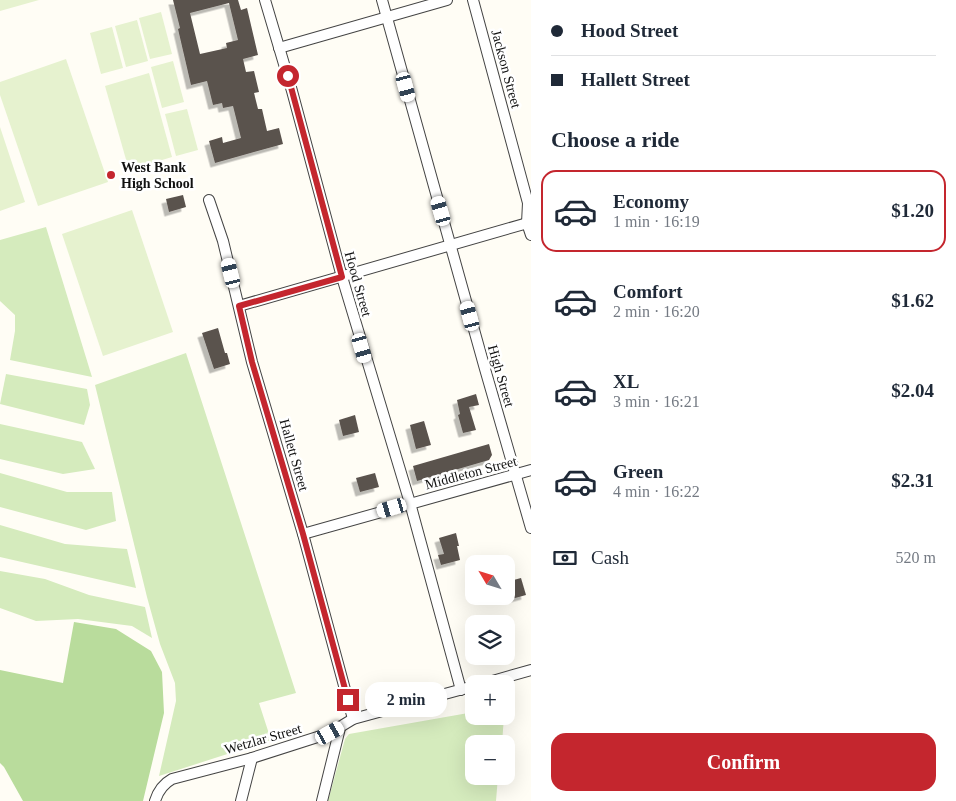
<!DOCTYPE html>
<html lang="en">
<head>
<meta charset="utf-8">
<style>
  :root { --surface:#fff; --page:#f2f2f3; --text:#1f2937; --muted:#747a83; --line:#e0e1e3; --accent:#c4262e }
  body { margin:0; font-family:"Times New Roman",serif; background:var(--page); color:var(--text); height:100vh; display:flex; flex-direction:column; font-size:19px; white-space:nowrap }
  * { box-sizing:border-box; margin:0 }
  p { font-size:16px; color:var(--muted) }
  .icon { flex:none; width:28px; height:28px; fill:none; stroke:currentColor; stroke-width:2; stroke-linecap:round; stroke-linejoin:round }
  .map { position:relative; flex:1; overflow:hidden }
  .details { display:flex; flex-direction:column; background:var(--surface); width:425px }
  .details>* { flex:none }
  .hud { display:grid; align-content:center; height:110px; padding:0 20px; background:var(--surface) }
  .needle { width:32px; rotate:308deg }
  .controls { position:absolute; left:465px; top:555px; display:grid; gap:10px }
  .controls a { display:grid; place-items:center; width:50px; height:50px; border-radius:10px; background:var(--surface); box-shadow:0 5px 20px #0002; font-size:25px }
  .end { position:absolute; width:22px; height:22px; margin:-11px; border:6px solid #c4262e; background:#fff; box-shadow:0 0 0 2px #fff }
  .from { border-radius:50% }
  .bubble { position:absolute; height:35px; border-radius:15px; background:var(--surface); box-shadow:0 5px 20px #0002; font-size:16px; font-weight:800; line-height:35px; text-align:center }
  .car { position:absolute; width:15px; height:30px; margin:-15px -8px; border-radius:6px; box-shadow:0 0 4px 1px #0007; background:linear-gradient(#fff 24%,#345 0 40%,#fff 0 76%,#345 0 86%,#fff 0) }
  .hud b { display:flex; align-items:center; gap:18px; height:48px; font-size:19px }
  .hud b+b { border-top:1px solid var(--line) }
  .hud i { width:12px; height:12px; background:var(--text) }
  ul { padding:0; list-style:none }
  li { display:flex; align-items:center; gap:15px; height:82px; margin:0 10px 8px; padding:0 10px; border:2px solid transparent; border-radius:15px }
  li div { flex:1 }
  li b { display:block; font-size:19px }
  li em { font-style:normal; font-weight:800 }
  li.on { border-color:var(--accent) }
  li>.icon { width:45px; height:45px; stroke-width:1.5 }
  h2 { padding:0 20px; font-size:22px; line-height:60px }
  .pay { display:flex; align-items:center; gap:12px; height:55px; padding:0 20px; font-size:19px }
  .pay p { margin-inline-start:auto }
  .cta { display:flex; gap:10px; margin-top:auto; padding:10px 20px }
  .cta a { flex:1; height:58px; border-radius:15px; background:var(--accent); color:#fff; font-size:20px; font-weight:800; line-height:58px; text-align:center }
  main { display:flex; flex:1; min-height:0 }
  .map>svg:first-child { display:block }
</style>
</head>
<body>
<main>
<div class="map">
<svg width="531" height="801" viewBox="0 0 531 801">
  <defs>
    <filter id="shadow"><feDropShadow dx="-4.5" dy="4.5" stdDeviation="0" flood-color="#0004"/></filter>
  </defs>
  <rect width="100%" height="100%" fill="#fffdf5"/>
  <!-- green -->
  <g fill="#d5ebbd">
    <polygon points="46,227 92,377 10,360 15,331 15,315 0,301 0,240"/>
    <polygon points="186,353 296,693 259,703 271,740 159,776 176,701 175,683 160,644 147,597 95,385"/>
    <polygon points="6,374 87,389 90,405 84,425 0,404"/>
    <polygon points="0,424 82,442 95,469 63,474 0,459"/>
    <polygon points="0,473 67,492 112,492 116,521 86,530 0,507"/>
    <polygon points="0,525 65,544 127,549 136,588 0,557"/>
    <polygon points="0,571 45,579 89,595 145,607 152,638 132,626 78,619 36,621 0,608"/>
    <polygon points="474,712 474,716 504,716 502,744 474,744 474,776 498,776 496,801 328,801 345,739 349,734"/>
  </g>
  <!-- forest -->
  <polygon fill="#b9dc9c" points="74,622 116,629 151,651 162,672 164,713 143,801 23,801 4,767 0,763 0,670 63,683"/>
  <!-- pitch -->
  <g fill="#e6f2cf">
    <polygon points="0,0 39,0 0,11"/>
    <polygon points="161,12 172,54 150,59 139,18"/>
    <polygon points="137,20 148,61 126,67 115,26"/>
    <polygon points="112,27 123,68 101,74 90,33"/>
    <polygon points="66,59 108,182 38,206 0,95 0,82"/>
    <polygon points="173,61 184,102 162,108 151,67"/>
    <polygon points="149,73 172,157 129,170 105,86"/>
    <polygon points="187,109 198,150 176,156 165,114"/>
    <polygon points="0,127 25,202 0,211"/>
    <polygon points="132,210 173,332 103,356 62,234"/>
  </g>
  <!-- building -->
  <g fill="#5a524d" fill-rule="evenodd" filter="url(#shadow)">
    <path d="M 173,0 L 238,0 L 241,10 L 247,8 L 258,55 L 243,59 L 246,72 L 254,71 L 259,92 L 254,93 L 258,109 L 262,109 L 267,131 L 279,128 L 283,144 L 215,163 L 209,141 L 222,137 L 223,143 L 241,138 L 233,106 L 223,108 L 222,103 L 213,105 L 207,81 L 191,85 L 178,29 L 180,28 ZM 229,3 L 238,40 L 226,43 L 227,48 L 200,54 L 190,13 Z"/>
    <polygon points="183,195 186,207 169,212 166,199"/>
    <polygon points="218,328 225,353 227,353 230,364 214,369 202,333"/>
    <polygon points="476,394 479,405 469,407 476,430 463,433 458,415 460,414 457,400"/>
    <polygon points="355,415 359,432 343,436 339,420"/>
    <polygon points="424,421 431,445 416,449 410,425"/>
    <polygon points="489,444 492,455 489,460 417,481 413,466"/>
    <polygon points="375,473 379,487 360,492 356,478"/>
    <polygon points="456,533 459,546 457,546 460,560 441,565 438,555 444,554 439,538"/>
    <polygon points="521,578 526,595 508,600 506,582"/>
  </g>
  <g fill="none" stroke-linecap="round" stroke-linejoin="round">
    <!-- minor casing -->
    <g stroke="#444" stroke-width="12">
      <g id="minor">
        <polyline points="265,0 292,91 342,277 410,503 461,690"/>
        <polyline points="382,0 485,369 531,528"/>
        <polyline points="473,0 528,203 527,223 531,235"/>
        <polyline points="279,48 447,0"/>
        <polyline points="209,200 223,241 252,362 303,534 353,719"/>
        <polyline points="239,306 531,222"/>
        <polyline points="303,534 531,470"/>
        <polyline points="482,684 531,670"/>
        <path d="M 155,801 C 158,791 163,784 172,779 L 252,758 L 330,733 L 353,719 L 474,686"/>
        <polyline points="241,801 252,758"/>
        <polyline points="322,801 340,728"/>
      </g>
    </g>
    <!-- minor -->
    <use href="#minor" stroke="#fff" stroke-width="10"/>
  </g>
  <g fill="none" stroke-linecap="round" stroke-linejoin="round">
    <!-- route -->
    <polyline stroke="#c4262e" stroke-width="6" points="288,76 342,277 239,306 252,362 303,534 348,700"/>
  </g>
  <!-- markers -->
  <circle fill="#c4262e" stroke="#fff" stroke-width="2" cx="111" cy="175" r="5"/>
  <g text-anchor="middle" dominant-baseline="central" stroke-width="5" stroke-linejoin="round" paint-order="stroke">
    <!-- street labels -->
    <g font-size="14" fill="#111" stroke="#fff">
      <text transform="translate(506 69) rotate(75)">Jackson Street</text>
      <text transform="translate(358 284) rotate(74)">Hood Street</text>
      <text transform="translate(501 376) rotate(74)">High Street</text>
      <text transform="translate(294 455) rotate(74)">Hallett Street</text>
      <text transform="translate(471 473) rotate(-15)">Middleton Street</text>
      <text transform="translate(263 739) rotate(-16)">Wetzlar Street</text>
    </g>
    <!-- poi labels -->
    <g font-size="14" font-weight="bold" fill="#111" stroke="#fff" text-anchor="start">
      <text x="121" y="167">West Bank<tspan x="121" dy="16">High School</tspan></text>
    </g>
  </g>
</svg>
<div class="controls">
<a><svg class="needle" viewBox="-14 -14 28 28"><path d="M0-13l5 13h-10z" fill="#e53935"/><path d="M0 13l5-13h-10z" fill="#747a83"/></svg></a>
<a><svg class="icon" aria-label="layers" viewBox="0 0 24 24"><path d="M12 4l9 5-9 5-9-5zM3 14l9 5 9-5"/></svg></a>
<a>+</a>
<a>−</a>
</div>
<i class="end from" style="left:288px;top:76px"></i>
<i class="end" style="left:348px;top:700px"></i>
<div class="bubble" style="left:365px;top:682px;width:82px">2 min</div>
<i class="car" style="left:406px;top:87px;rotate:165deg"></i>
<i class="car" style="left:441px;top:211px;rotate:344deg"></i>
<i class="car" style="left:231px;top:273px;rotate:346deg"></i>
<i class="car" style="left:470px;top:316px;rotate:345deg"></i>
<i class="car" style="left:362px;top:348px;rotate:164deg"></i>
<i class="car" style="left:392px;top:508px;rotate:254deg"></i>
<i class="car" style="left:330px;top:733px;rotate:61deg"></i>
</div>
<section class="details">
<div class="hud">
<b><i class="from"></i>Hood Street</b>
<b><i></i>Hallett Street</b>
</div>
<h2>Choose a ride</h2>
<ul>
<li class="on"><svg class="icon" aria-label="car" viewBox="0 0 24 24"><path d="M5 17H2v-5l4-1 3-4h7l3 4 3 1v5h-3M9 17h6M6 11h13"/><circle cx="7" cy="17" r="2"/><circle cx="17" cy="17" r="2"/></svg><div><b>Economy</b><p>1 min · 16:19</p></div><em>$1.20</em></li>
<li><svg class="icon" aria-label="car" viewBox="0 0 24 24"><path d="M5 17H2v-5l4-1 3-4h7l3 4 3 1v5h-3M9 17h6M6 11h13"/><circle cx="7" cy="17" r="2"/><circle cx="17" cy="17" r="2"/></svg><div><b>Comfort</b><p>2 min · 16:20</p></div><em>$1.62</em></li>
<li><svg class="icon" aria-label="car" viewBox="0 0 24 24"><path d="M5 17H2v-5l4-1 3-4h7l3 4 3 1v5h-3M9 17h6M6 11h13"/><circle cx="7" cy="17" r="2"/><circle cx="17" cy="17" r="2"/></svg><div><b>XL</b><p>3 min · 16:21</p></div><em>$2.04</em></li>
<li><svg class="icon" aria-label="car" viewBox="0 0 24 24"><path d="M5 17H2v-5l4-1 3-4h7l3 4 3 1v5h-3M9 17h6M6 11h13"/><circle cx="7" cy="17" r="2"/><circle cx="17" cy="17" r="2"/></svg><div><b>Green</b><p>4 min · 16:22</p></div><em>$2.31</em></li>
</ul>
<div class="pay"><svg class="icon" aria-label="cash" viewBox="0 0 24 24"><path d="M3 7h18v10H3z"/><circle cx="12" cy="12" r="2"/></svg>Cash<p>520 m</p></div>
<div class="cta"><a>Confirm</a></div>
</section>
</main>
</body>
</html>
